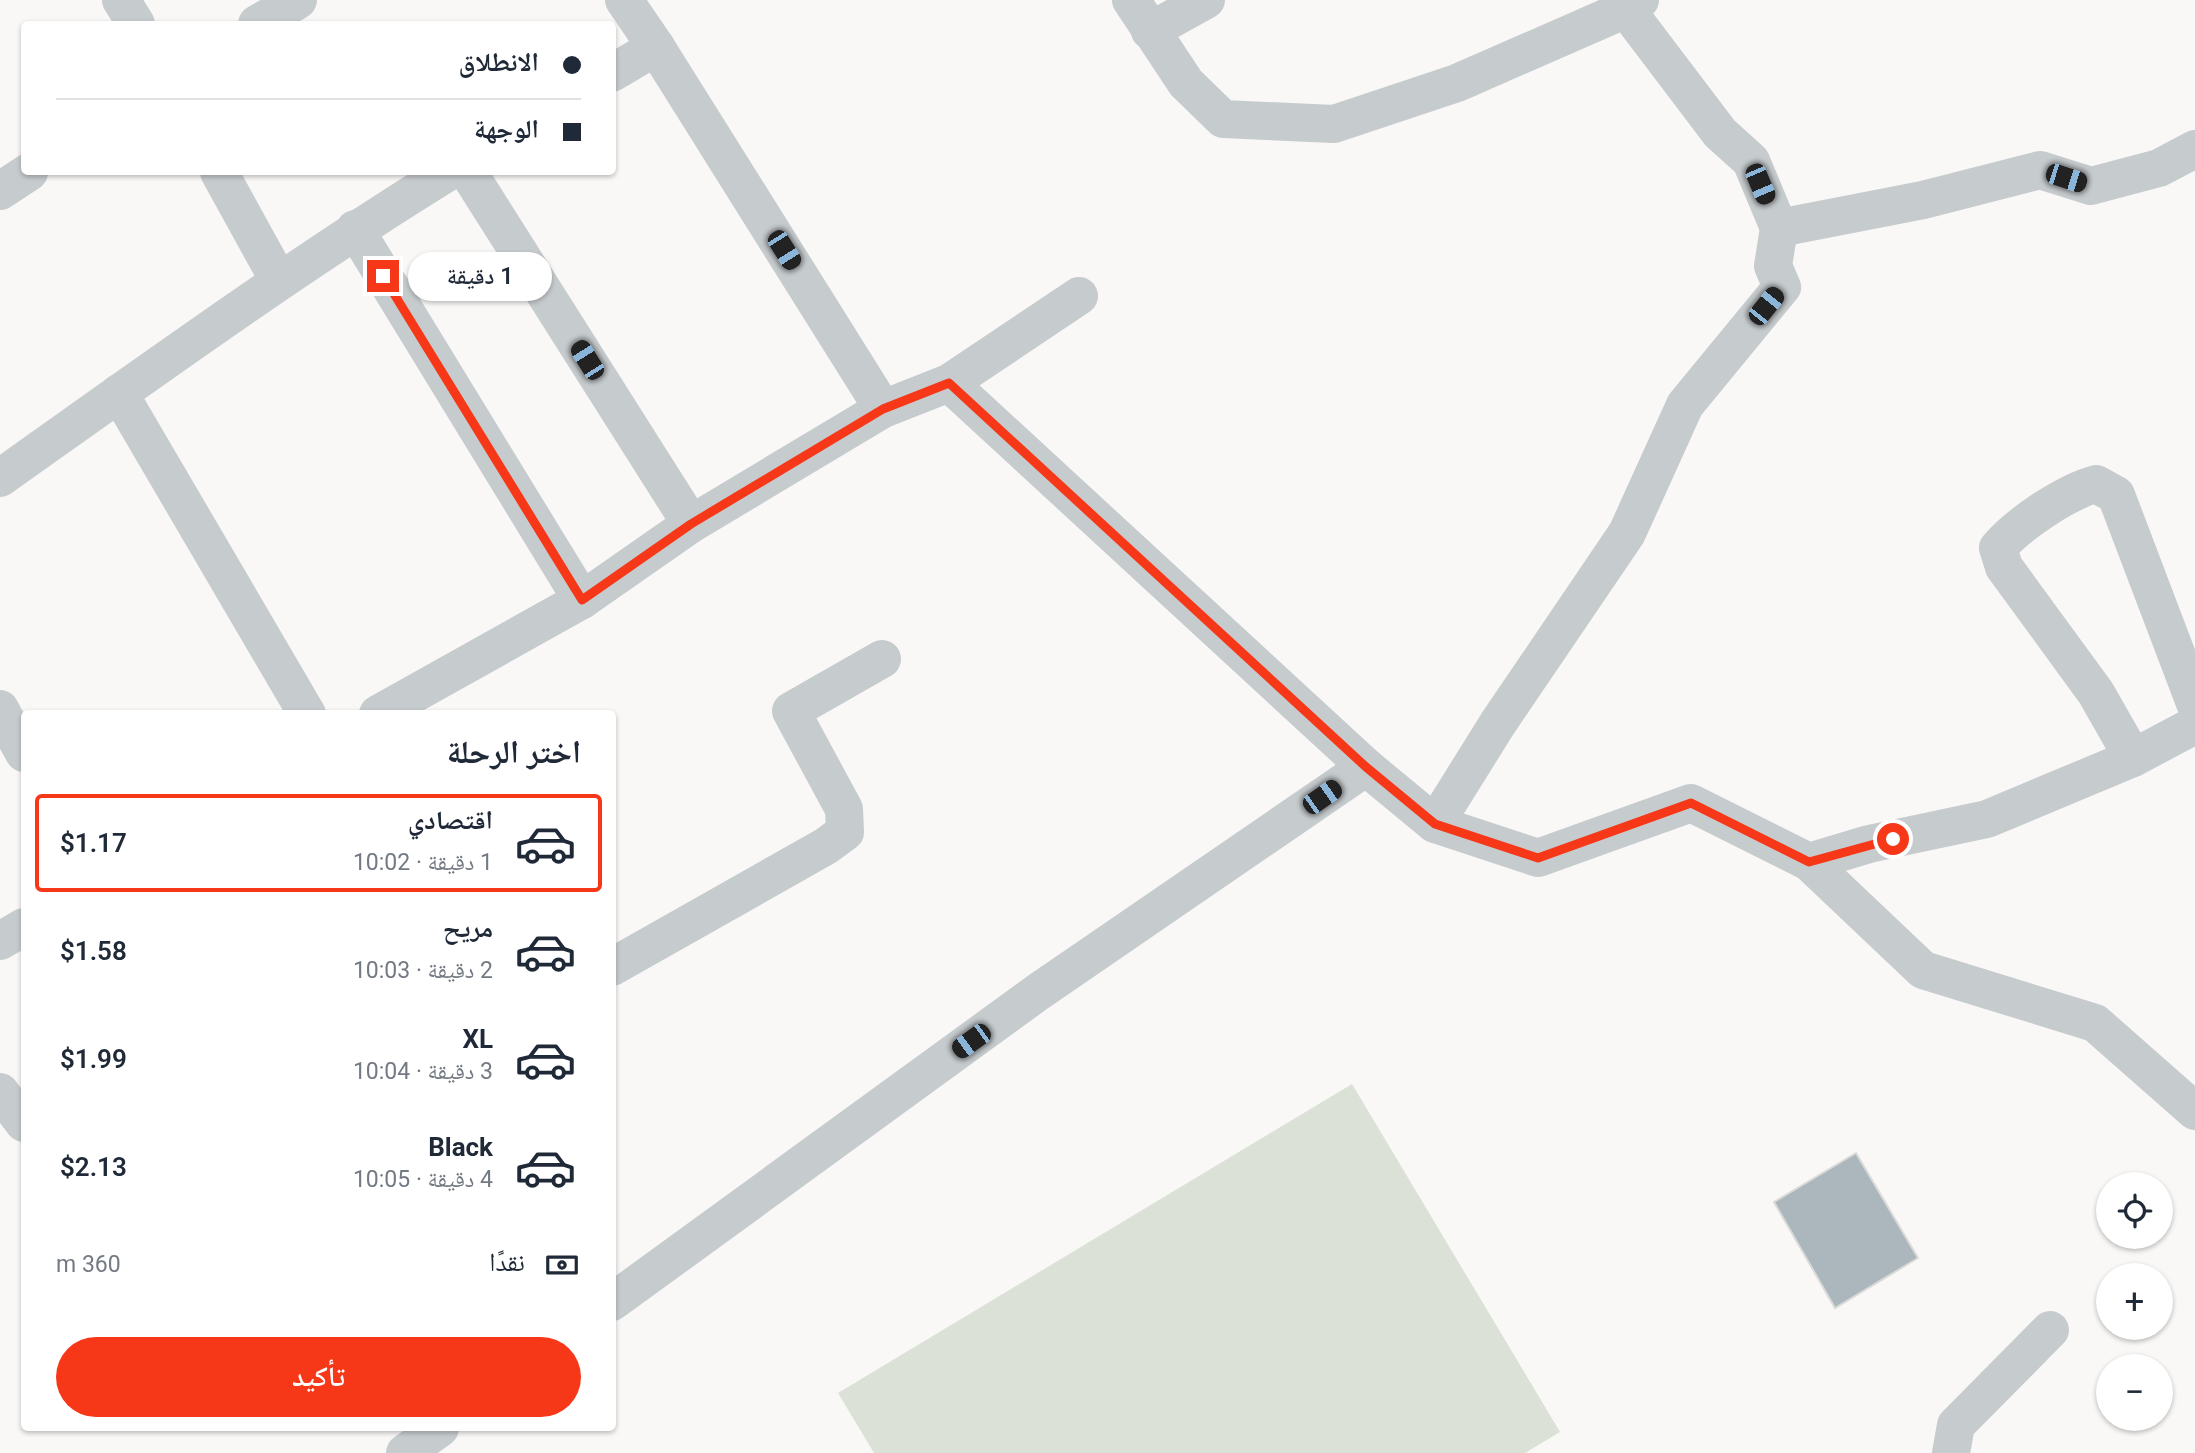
<!DOCTYPE html>
<html lang="ar">
<head>
<meta charset="utf-8">
<style>
  :root { --surface:#fff; --page:#f2f2f3; --text:#1f2937; --muted:#747a83; --line:#e0e1e3; --accent:#f63718 }
  body { margin:0; font-family:Roboto,"Noto Naskh Arabic",sans-serif; background:var(--page); color:var(--text); direction:rtl; height:100vh; display:flex; flex-direction:column; font-size:26px; white-space:nowrap }
  * { box-sizing:border-box; margin:0 }
  p { font-size:23px; color:var(--muted) }
  .icon { flex:none; width:38px; height:38px; fill:none; stroke:currentColor; stroke-width:2; stroke-linecap:round; stroke-linejoin:round }
  .map { position:relative; flex:1; overflow:hidden; direction:ltr }
  .side { position:absolute; left:21px; top:710px; width:595px; height:721px; display:flex; flex-direction:column; background:var(--surface); border-radius:7px; box-shadow:0 2px 5px #0004; direction:rtl }
  .side>* { flex:none }
  .guide { position:absolute; left:21px; top:21px; width:595px; height:154px; border-radius:7px; box-shadow:0 2px 5px #0004; direction:rtl; display:grid; align-content:center; height:154px; padding:0 35px; background:var(--surface) }
  .fabs { position:absolute; left:2096px; top:1172px; display:grid; gap:14px }
  .fabs a { display:grid; place-items:center; width:77px; height:77px; border-radius:50%; background:var(--surface); box-shadow:0 2px 5px #0004; font-size:35px }
  .end { position:absolute; width:32px; height:32px; margin:-16px; border:9px solid #f63718; background:#fff; box-shadow:0 0 0 4px #fff }
  .from { border-radius:50% }
  .bubble { position:absolute; height:49px; border-radius:24px; background:var(--surface); box-shadow:0 2px 5px #0004; font-size:23px; font-weight:600; line-height:49px; text-align:center; direction:rtl }
  .car { position:absolute; width:21px; height:42px; margin:-21px -10px; border-radius:9px; box-shadow:0 0 5px 2px #0007; background:linear-gradient(#222 24%,#8ab4d8 0 40%,#222 0 76%,#8ab4d8 0 86%,#222 0) }
  .guide b { display:flex; align-items:center; gap:24px; height:66px; font-size:26px }
  .guide b+b { border-top:2px solid var(--line) }
  .guide i { width:18px; height:18px; background:var(--text) }
  ul { padding:0; list-style:none }
  li { display:flex; align-items:center; gap:21px; height:98px; margin:0 14px 10px; padding:0 21px; border:4px solid transparent; border-radius:7px }
  li div { flex:1 }
  li b { display:block; font-size:26px }
  li em { font-style:normal; font-weight:600 }
  li.selected { border-color:var(--accent) }
  li>.icon { width:63px; height:63px; stroke-width:1.5 }
  h2 { padding:0 35px; font-size:32px; line-height:84px }
  .pay { display:flex; align-items:center; gap:18px; height:77px; padding:0 35px; font-size:26px }
  .pay p { margin-inline-start:auto }
  .button { display:flex; gap:14px; margin-top:auto; padding:14px 35px }
  .button a { flex:1; height:80px; border-radius:42px; background:var(--accent); color:#fff; font-size:28px; font-weight:600; line-height:80px; text-align:center }
  .map>svg:first-child { display:block }
</style>
</head>
<body>
<div class="map">
<svg width="2195" height="1453" viewBox="0 0 2195 1453">
  <rect width="100%" height="100%" fill="#f9f8f6"/>
  <!-- green -->
  <polygon fill="#dbe1d6" points="1352,1084 1560,1432 1525,1453 874,1453 838,1393"/>
  <!-- building -->
  <polygon fill="#abb7bc" stroke="#dadad8" stroke-width="2" points="1856,1153 1918,1258 1835,1308 1774,1202"/>
  <g fill="none" stroke-linecap="round" stroke-linejoin="round">
    <!-- minor -->
    <g stroke="#c6cbce" stroke-width="38">
      <polyline points="121,0 136,24"/>
      <polyline points="624,0 656,47 883,409"/>
      <polyline points="1131,0 1186,83 1223,119 1334,124 1457,83 1626,9 1640,0"/>
      <polyline points="257,24 298,0"/>
      <polyline points="1150,31 1206,0"/>
      <polyline points="612,73 656,47"/>
      <polyline points="219,172 279,281"/>
      <polyline points="468,172 691,524"/>
      <polyline points="0,191 29,172"/>
      <polyline points="1779,228 1923,200 2040,170 2091,186 2159,168 2195,149"/>
      <polyline points="355,229 582,600"/>
      <polyline points="949,383 1366,767 1435,824 1538,858 1691,803 1809,862 1923,970 2095,1023 2195,1111"/>
      <polyline points="119,393 307,714"/>
      <path d="M 0,478 C 148,373 294,267 448,172"/>
      <polyline points="0,709 24,753"/>
      <polyline points="378,714 582,600 691,524 883,409 949,383 1079,296"/>
      <path d="M 2133,758 L 2096,693 L 2004,567 L 1998,548 C 2018,524 2066,492 2096,484 L 2116,495 L 2195,703"/>
      <polyline points="1435,824 1498,723 1627,533 1685,405 1782,287 1773,266 1779,228 1751,161 1720,133 1626,9 1623,0"/>
      <polyline points="1809,862 1869,844 1987,819 2133,758 2195,725"/>
      <polyline points="0,941 24,927"/>
      <polyline points="612,967 826,846 845,832 844,809 791,711 882,659"/>
      <polyline points="0,1092 24,1123"/>
      <polyline points="612,1302 1038,992 1366,767"/>
      <polyline points="405,1453 440,1428"/>
      <polyline points="1951,1453 1956,1425 2050,1330"/>
    </g>
  </g>
  <g fill="none" stroke-linecap="round" stroke-linejoin="round">
    <!-- route -->
    <polyline stroke="#f63718" stroke-width="9" points="383,276 582,600 691,524 883,409 949,383 1366,767 1435,824 1538,858 1691,803 1809,862 1893,839"/>
  </g>
</svg>
<div class="fabs">
<a><svg class="icon" aria-label="locate" viewBox="0 0 24 24"><circle cx="12" cy="12" r="6"/><path d="M12 2v4M12 18v4M2 12h4M18 12h4"/></svg></a>
<a>+</a>
<a>−</a>
</div>
<i class="end from" style="left:1893px;top:839px"></i>
<i class="end" style="left:383px;top:276px"></i>
<div class="bubble" style="left:408px;top:252px;width:144px">1 دقيقة</div>
<i class="car" style="left:2066px;top:178px;rotate:108deg"></i>
<i class="car" style="left:1760px;top:184px;rotate:157deg"></i>
<i class="car" style="left:784px;top:250px;rotate:148deg"></i>
<i class="car" style="left:1766px;top:306px;rotate:39deg"></i>
<i class="car" style="left:587px;top:360px;rotate:328deg"></i>
<i class="car" style="left:1322px;top:797px;rotate:55deg"></i>
<i class="car" style="left:971px;top:1041px;rotate:234deg"></i>
<div class="guide">
<b><i class="from"></i>الانطلاق</b>
<b><i></i>الوجهة</b>
</div>
<section class="side">
<h2>اختر الرحلة</h2>
<ul>
<li class="selected"><svg class="icon" aria-label="car" viewBox="0 0 24 24"><path d="M5 17H2v-5l4-1 3-4h7l3 4 3 1v5h-3M9 17h6M6 11h13"/><circle cx="7" cy="17" r="2"/><circle cx="17" cy="17" r="2"/></svg><div><b>اقتصادي</b><p>1 دقيقة · 10:02</p></div><em>$1.17</em></li>
<li><svg class="icon" aria-label="car" viewBox="0 0 24 24"><path d="M5 17H2v-5l4-1 3-4h7l3 4 3 1v5h-3M9 17h6M6 11h13"/><circle cx="7" cy="17" r="2"/><circle cx="17" cy="17" r="2"/></svg><div><b>مريح</b><p>2 دقيقة · 10:03</p></div><em>$1.58</em></li>
<li><svg class="icon" aria-label="car" viewBox="0 0 24 24"><path d="M5 17H2v-5l4-1 3-4h7l3 4 3 1v5h-3M9 17h6M6 11h13"/><circle cx="7" cy="17" r="2"/><circle cx="17" cy="17" r="2"/></svg><div><b>XL</b><p>3 دقيقة · 10:04</p></div><em>$1.99</em></li>
<li><svg class="icon" aria-label="car" viewBox="0 0 24 24"><path d="M5 17H2v-5l4-1 3-4h7l3 4 3 1v5h-3M9 17h6M6 11h13"/><circle cx="7" cy="17" r="2"/><circle cx="17" cy="17" r="2"/></svg><div><b>Black</b><p>4 دقيقة · 10:05</p></div><em>$2.13</em></li>
</ul>
<div class="pay"><svg class="icon" aria-label="cash" viewBox="0 0 24 24"><path d="M3 7h18v10H3z"/><circle cx="12" cy="12" r="2"/></svg>نقدًا<p>360 m</p></div>
<div class="button"><a>تأكيد</a></div>
</section>
</div>
</body>
</html>
